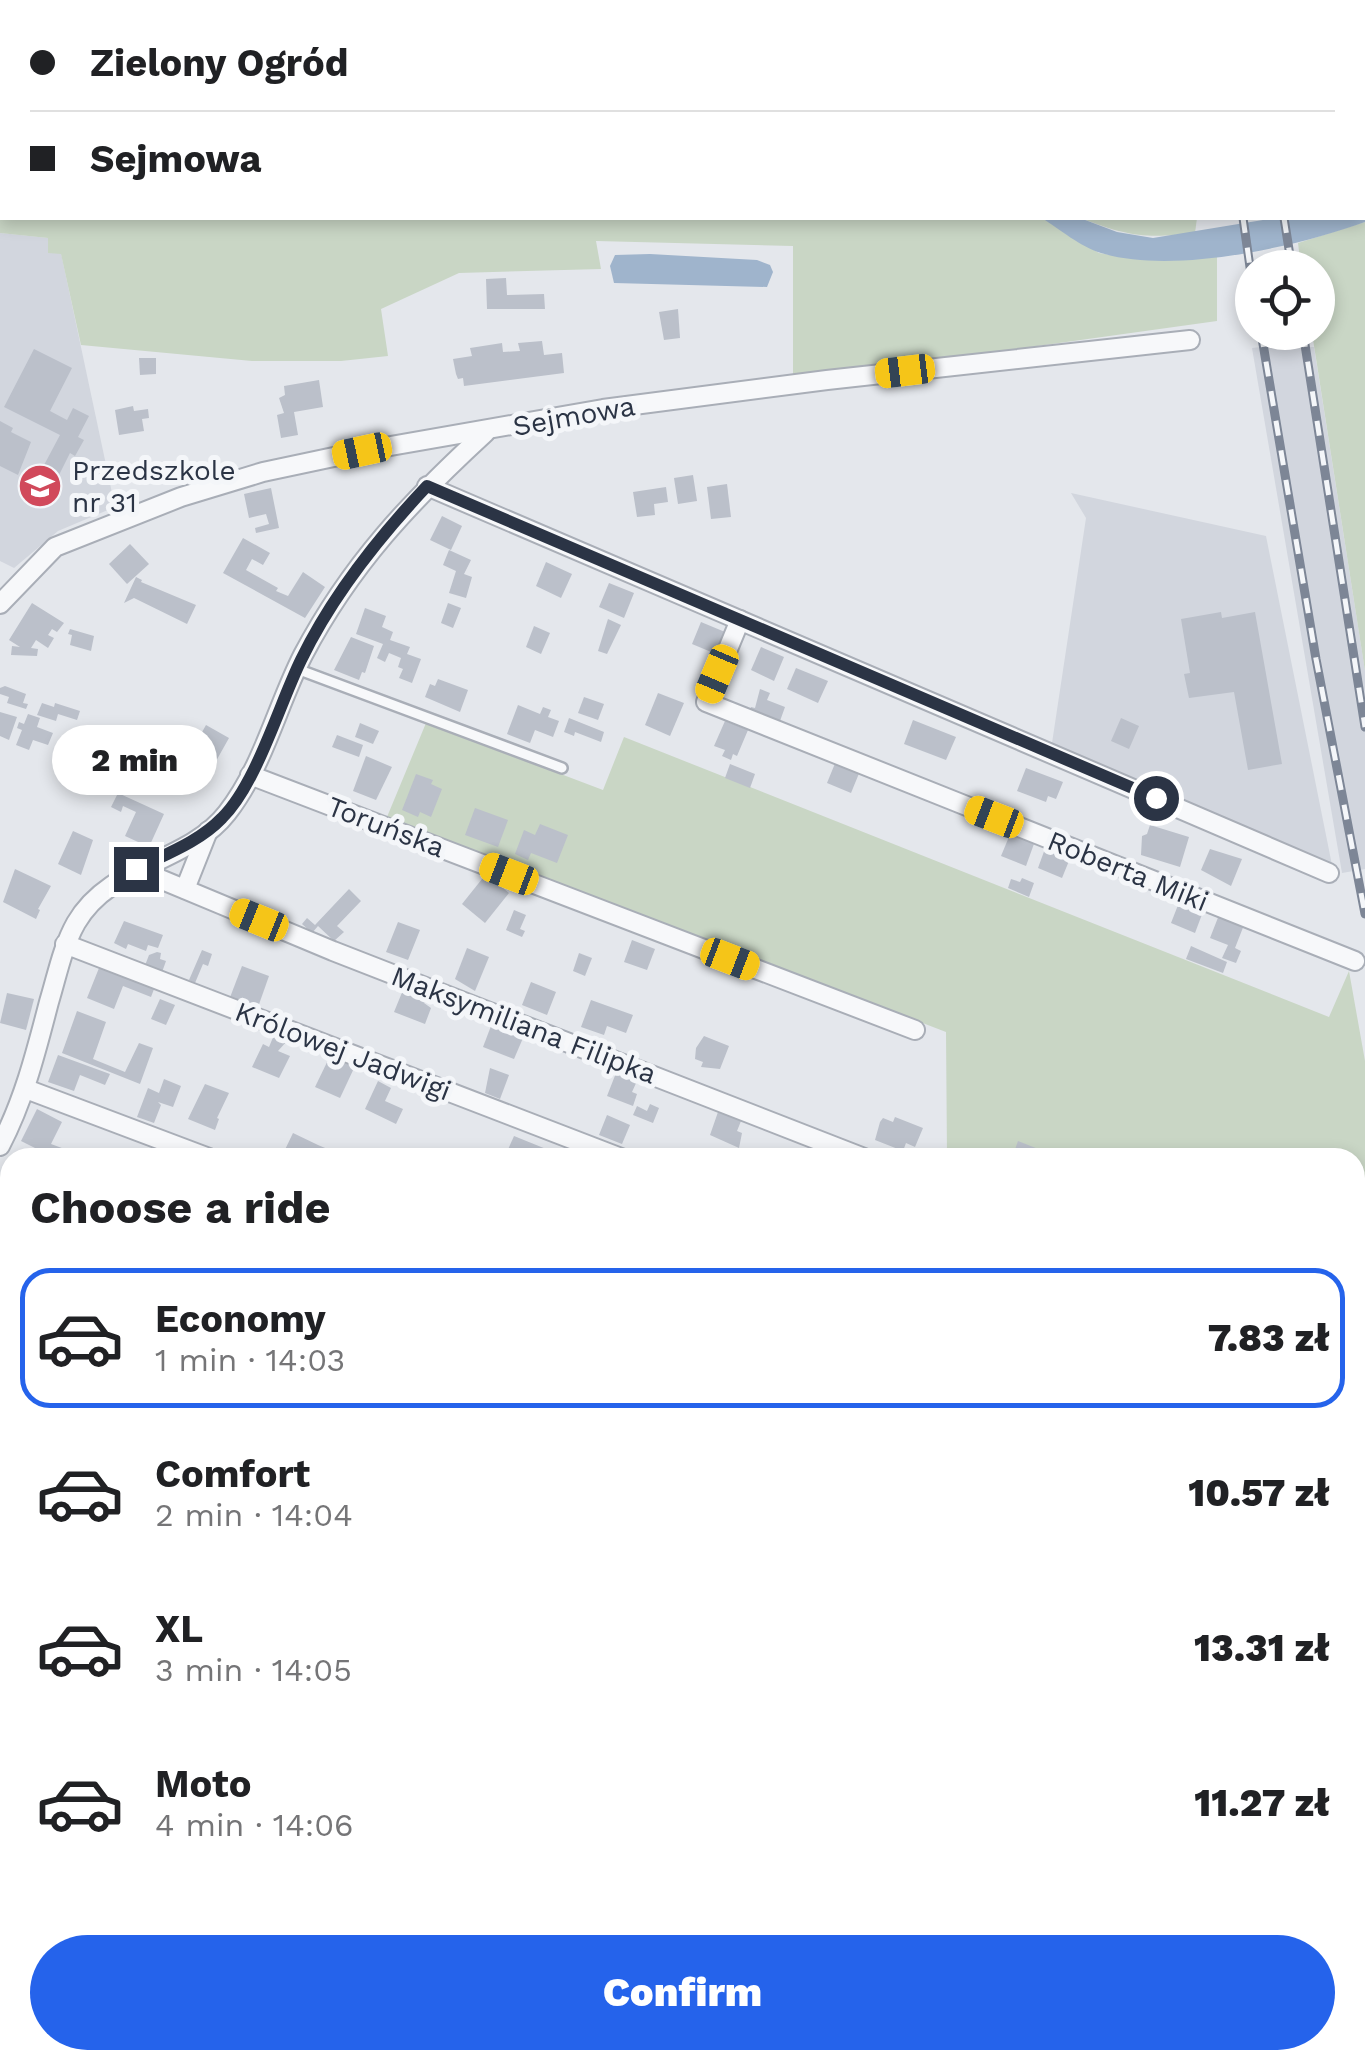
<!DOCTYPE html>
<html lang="en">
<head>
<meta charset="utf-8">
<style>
  :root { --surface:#fff; --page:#f2f2f2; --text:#202124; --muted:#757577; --line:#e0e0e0; --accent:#2563eb }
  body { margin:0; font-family:"Work Sans",sans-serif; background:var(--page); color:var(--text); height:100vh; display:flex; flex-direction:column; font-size:38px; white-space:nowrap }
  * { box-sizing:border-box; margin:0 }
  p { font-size:32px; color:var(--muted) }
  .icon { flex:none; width:55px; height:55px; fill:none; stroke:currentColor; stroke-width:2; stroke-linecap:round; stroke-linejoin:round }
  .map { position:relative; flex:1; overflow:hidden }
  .panel { position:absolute; left:0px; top:1148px; width:1365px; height:922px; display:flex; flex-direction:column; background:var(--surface); border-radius:30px 30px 0 0; box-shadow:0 5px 15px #0003 }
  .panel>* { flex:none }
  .guide { position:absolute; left:0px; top:0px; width:1365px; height:220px; box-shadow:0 5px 15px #0003; display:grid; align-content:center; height:220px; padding:0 30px; background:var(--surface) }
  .tools { position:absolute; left:1235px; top:250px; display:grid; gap:20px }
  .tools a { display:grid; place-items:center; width:100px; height:100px; border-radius:50%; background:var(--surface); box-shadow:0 5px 15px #0003; font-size:50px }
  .end { position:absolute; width:45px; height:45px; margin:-22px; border:12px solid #2b3445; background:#fff; box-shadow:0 0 0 5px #fff }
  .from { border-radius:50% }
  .bubble { position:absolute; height:70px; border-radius:35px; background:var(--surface); box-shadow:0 5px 15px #0003; font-size:32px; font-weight:800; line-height:70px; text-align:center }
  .car { position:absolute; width:30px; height:60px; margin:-30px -15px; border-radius:12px; box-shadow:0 0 8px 2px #0007; background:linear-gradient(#f5c518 24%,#345 0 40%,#f5c518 0 76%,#345 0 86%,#f5c518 0) }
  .guide b { display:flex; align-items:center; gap:35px; height:95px; font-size:38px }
  .guide b+b { border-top:2px solid var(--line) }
  .guide i { width:25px; height:25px; background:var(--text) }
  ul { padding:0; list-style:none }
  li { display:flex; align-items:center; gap:30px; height:140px; margin:0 20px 15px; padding:0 10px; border:5px solid transparent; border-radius:30px }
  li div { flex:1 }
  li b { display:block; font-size:38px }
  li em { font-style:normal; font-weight:800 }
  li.selected { border-color:var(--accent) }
  li>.icon { width:90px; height:90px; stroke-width:1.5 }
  h2 { padding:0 30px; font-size:45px; line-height:120px }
  .primary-button { display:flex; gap:20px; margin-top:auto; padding:20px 30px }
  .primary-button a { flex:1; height:115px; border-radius:60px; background:var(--accent); color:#fff; font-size:40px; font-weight:800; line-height:115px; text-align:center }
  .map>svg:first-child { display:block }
</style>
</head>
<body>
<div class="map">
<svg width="1365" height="2069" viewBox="0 0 1365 2069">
  <rect width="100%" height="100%" fill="#e4e7ec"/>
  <!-- built -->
  <g fill="#d2d6de">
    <polygon points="0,233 58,239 115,507 58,531 14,568 0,561"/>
    <polygon points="1270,346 1314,347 1365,671 1365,869 1342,873 1252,348"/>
    <polygon points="1071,493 1266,536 1332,865 1052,743 1086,518"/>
  </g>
  <!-- green -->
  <g fill="#c9d6c5">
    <polygon points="0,0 774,2 2,2 2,218 1042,218 1099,253 1143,260 1217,257 1217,321 793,380 793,246 596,241 601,269 459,273 381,309 388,356 341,361 252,361 81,345 61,254 48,253 48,238 0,233"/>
    <path d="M 1080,218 L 1197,218 L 1195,233 C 1144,239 1128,236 1080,218 Z"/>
    <polygon points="1365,222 1365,671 1312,333 1318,332 1318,268 1301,267 1298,243"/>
    <polygon points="426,723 603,790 624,737 1329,1017 1349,971 1365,1061 1365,2069 962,2069 965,2060 1355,2060 1355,1158 947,1157 946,1032 387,817"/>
    <path d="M 397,2060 L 622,2060 L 645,2067 C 667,2053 692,2062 715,2069 L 397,2069 Z"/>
  </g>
  <!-- water -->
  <g fill="#9fb4cc">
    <path d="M 1365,192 L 1365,222 C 1296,247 1173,275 1101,253 C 1081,247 1059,229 1042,218 L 1080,218 L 1117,232 L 1153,238 L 1275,218 L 1362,218 Z"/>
    <polygon points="650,254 757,260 770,265 773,272 767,287 614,283 610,266 615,255"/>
  </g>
  <!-- building -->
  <g fill="#bbc0ca">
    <polygon points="506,278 507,295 544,294 545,309 487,309 486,279"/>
    <polygon points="678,309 680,338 664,340 659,312"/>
    <polygon points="542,341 544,355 562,353 564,373 464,386 463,378 458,379 456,374 453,359 472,356 470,348 502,343 503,352 520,351 518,343"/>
    <polygon points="34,349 72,368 50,411 67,420 73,408 89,416 78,437 84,440 75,456 70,453 59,475 43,467 60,435 4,407"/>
    <polygon points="139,358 156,358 156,374 140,375"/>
    <polygon points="319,380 323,407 294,412 298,435 281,438 277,415 284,413 279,398 285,395 284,386"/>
    <polygon points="133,406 134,411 148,409 149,418 142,419 144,431 119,435 115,410"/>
    <polygon points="0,421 13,428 11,432 31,442 18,475 0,466"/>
    <polygon points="693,475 697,501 678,504 674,478"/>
    <polygon points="727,484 731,517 711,519 707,487"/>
    <polygon points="666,487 668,502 654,504 655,515 637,517 633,492"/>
    <polygon points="271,488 279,528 256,533 255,528 269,524 266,514 249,518 244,494"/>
    <polygon points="442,516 462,526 451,550 430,540"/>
    <polygon points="243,538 270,553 263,565 252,559 246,570 278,588 276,591 288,596 303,572 325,587 305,618 223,573"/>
    <polygon points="130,544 149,564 127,584 109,564"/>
    <polygon points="449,550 471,560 464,574 472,577 466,598 449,593 456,571 443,565"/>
    <polygon points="546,562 572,574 561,598 536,586"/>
    <polygon points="136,577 142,580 141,582 196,605 187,624 134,598 124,603"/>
    <polygon points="609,583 634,593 624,618 599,607"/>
    <polygon points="32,603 64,623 57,632 52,629 48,635 54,638 48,648 36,640 31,648 38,649 37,656 11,655 12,646 20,647 9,640"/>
    <polygon points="448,603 461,608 453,628 441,623"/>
    <polygon points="365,608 386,616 382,627 393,632 390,640 410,647 407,654 421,659 412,683 399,678 403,669 398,667 401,658 389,653 385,662 377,658 383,644 356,634"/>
    <polygon points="1221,612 1222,618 1255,612 1282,764 1248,770 1234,692 1189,698 1184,674 1190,673 1181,619"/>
    <polygon points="608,619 621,625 607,654 598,651"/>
    <polygon points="701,622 725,632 716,654 692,644"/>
    <polygon points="534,626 550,633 541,654 526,647"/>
    <polygon points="70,629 94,636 91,651 70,645 72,635 68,634"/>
    <polygon points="351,637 374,646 365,673 362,672 359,680 334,670"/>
    <polygon points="761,647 784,657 774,681 751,670"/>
    <polygon points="796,668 828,681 818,703 787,689"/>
    <polygon points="438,679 468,690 460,712 425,697 430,684 435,686"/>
    <polygon points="5,686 26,694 23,703 28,704 26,709 7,703 9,697 0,694 0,688"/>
    <polygon points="760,689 770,693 767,700 785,707 780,721 749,712 751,707 755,708"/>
    <polygon points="658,693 684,703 670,736 645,725"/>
    <polygon points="584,697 604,704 598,720 578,713"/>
    <polygon points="42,703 54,707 55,703 80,711 77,720 58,714 56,721 37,715"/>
    <polygon points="518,705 540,714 543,707 551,710 548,717 559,721 553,737 535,730 530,743 507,734"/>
    <polygon points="0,712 17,717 9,740 0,736"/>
    <polygon points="28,714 40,718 37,727 53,733 48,745 33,740 29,750 16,745 22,730 17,728 19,722 24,724"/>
    <polygon points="569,718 604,732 601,742 575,732 574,736 564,732"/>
    <polygon points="1121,718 1139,726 1129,749 1111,741"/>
    <polygon points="913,720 956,737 946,760 904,744"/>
    <polygon points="725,721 748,730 737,756 733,754 731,760 722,756 725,750 714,746"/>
    <polygon points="360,723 379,731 373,744 355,737"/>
    <polygon points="206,725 229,738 211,770 177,750 187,734 197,741"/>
    <polygon points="337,735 363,745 359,757 332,747"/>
    <polygon points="366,756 392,767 376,800 353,791"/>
    <polygon points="836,761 860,771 851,793 827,783"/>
    <polygon points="730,764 755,774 750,788 725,778"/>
    <polygon points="1026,768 1063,782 1056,799 1048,796 1046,802 1017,791"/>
    <polygon points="416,774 433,780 431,784 442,789 431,817 420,812 418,817 402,810"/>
    <polygon points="118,793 164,814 149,847 125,836 136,812 123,806 121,812 111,807"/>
    <polygon points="475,808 508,820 498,847 465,835"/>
    <polygon points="540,824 568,835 557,863 531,853 528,860 515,854 524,830 535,835"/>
    <polygon points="1150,825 1189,837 1180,867 1141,855 1142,836 1147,834"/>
    <polygon points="73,831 93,840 81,875 58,864"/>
    <polygon points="1011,832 1035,841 1026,866 1001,856"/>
    <polygon points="1046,846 1071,856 1062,878 1038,868"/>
    <polygon points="1210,849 1242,859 1231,886 1201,870"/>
    <polygon points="15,869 51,886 38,909 40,910 36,919 3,902"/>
    <polygon points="486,874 509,893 485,923 462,904"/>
    <polygon points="1022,878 1034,883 1029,897 1008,888 1011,879 1020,882"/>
    <polygon points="349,889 361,901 337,926 344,932 334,941 318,926 312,933 302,924 307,918 315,925"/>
    <polygon points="1180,900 1204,909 1195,933 1171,923"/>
    <polygon points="514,910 526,915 520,929 525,931 522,937 506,930"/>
    <polygon points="1219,915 1244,925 1235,948 1241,951 1236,963 1222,958 1228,945 1210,938"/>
    <polygon points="124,921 163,935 158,948 148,945 146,951 128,944 126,949 114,943"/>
    <polygon points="398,922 420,930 408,960 386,952"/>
    <polygon points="632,940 655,949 647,970 624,962"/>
    <polygon points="1191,946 1227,962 1223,973 1186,959"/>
    <polygon points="467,948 489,957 475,991 455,979"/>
    <polygon points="202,950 212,954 208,966 203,964 195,983 189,980"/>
    <polygon points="157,952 161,953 160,959 166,961 161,975 144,968 149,955"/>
    <polygon points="579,953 592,958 585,976 573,971"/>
    <polygon points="101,963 156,984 151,997 123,986 114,1009 87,998"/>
    <polygon points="242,966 269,976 257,1010 229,1000"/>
    <polygon points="531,982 556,992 547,1015 522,1005"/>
    <polygon points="403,990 426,999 424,1003 431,1008 425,1024 394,1012"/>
    <polygon points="7,993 34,999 26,1030 0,1023"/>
    <polygon points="160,999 175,1005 166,1025 151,1019"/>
    <polygon points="591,1000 633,1015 626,1033 607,1026 604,1035 581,1027"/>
    <polygon points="77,1011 106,1022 93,1059 125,1072 139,1043 153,1048 140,1084 62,1053"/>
    <polygon points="491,1026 523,1038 514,1059 483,1047"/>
    <polygon points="274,1035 287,1041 278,1051 290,1056 279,1078 252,1067 263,1044 269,1047"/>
    <polygon points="704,1036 729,1046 720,1069 701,1067 703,1062 695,1059 696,1048"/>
    <polygon points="331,1054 355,1066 340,1098 315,1087"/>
    <polygon points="58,1055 110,1074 105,1085 80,1075 74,1091 48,1082"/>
    <polygon points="490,1068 509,1075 500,1099 485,1093"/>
    <polygon points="616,1073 637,1081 632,1092 637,1094 633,1106 607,1096"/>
    <polygon points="164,1079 181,1086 173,1107 158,1102 161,1105 154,1123 137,1117 148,1088 159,1093"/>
    <polygon points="378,1081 391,1088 385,1101 403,1109 396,1124 365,1109"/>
    <polygon points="205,1084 229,1093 217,1118 219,1119 215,1130 188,1119"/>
    <polygon points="650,1104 659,1108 653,1123 633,1115 637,1106 647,1111"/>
    <polygon points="37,1109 62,1122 51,1144 89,1158 45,1158 47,1154 21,1141"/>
    <polygon points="718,1112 741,1121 737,1131 742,1133 739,1148 710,1135"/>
    <polygon points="607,1115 630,1125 622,1144 599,1135"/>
    <polygon points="895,1117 923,1128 915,1147 906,1143 903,1151 875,1140 880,1122 883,1118 893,1122"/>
    <polygon points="293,1133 318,1145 349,1158 331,1158 315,1150 312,1158 281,1158"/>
    <polygon points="514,1136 556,1153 554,1158 515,1158 506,1154"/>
    <polygon points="1018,1141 1051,1154 1049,1158 1012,1158"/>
    <polygon points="0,1311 10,1315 10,1342 0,1337"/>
    <polygon points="0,1501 10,1504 10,1531 0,1528"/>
    <polygon points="0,1610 10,1613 10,1638 0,1635"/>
    <polygon points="0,2042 10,2042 10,2060 28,2060 28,2069 0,2069"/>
    <polygon points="762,2060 793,2060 791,2069 759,2069"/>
    <polygon points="837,2060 868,2060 865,2069 834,2069"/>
  </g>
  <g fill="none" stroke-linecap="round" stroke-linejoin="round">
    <!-- service casing -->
    <g stroke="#a9aeb7" stroke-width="14">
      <polyline id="service" points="297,669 562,768"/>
    </g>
    <!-- minor casing -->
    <g stroke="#a9aeb7" stroke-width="22">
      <g id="minor">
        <polyline points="427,486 1329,873"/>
        <polyline points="0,604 55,547 181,497 263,472 362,451 603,409 827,380 1190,340"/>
        <polyline points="740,620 706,702 1355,961"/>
        <polyline points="250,775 915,1030"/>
        <polyline points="136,869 333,951 864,1158"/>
        <polyline points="185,889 208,831"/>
        <polyline points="65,944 621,1158"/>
        <polyline points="26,1089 209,1158"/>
        <path d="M 0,1146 C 24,1100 36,1052 49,1002 C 57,976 62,948 76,923 C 110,864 188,863 227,813 C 263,767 277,706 303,655 C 351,564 410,502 485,433"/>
        <polyline points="0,1383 10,1388"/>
        <polyline points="0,1468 10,1471"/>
        <polyline points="0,1712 10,1715"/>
        <polyline points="0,1853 10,1856"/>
        <polyline points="228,2060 228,2069"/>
        <polyline points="62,2069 62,2061 180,2060"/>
      </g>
    </g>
    <!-- service -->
    <use href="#service" stroke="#f7f8fa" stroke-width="9"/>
    <!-- minor -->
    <use href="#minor" stroke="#f7f8fa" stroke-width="18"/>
    <!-- rail casing -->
    <g stroke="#7d8696" stroke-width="9">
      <g id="rail">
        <polyline points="1210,0 1211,2"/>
        <polyline points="1249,0 1250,2"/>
        <polyline points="1243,218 1252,281"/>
        <polyline points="1284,218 1292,268"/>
        <polyline points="1261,332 1316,659 1365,914"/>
        <polyline points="1303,332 1365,727"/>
      </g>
    </g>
    <!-- rail -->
    <use href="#rail" stroke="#f4f6f9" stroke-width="5" stroke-dasharray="15" stroke-linecap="butt"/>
  </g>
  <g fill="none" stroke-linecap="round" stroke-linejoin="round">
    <!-- route -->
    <path stroke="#2b3445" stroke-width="12" d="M 136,869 C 166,854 199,842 222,818 C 256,785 279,705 301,660 C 332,596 378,538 427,486 L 1156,798"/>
  </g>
  <!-- icons -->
  <defs>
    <g id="school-disc" transform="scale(2.25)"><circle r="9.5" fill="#d1495b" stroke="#f4f6f9"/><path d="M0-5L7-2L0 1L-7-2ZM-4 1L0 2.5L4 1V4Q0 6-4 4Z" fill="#fff"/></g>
  </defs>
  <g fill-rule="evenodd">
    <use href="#school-disc" x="40" y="486"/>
  </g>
  <g text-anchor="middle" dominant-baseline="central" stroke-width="10" stroke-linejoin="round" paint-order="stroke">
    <!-- street labels -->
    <g font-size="28" fill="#2b3445" stroke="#f4f6f9">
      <text transform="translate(574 416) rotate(-10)">Sejmowa</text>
      <text transform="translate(386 827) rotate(21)">Toruńska</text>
      <text transform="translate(1128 871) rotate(22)">Roberta Miki</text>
      <text transform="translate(524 1025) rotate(21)">Maksymiliana Filipka</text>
      <text transform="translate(343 1051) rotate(21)">Królowej Jadwigi</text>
    </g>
    <!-- poi labels -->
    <g font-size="28" fill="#2b3445" stroke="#f4f6f9" text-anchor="start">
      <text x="72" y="470">Przedszkole<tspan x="72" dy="32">nr 31</tspan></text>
    </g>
  </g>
</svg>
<div class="tools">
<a><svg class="icon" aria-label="locate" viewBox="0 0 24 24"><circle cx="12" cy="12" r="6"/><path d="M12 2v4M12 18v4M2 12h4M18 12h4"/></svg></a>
</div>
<i class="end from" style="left:1156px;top:798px"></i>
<i class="end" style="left:136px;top:869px"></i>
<div class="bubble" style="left:52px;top:725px;width:165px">2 min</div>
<i class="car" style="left:905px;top:371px;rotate:263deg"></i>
<i class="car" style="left:362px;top:451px;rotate:258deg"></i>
<i class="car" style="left:717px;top:674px;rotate:203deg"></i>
<i class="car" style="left:994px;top:817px;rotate:291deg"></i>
<i class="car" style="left:509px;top:874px;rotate:291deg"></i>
<i class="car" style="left:259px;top:920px;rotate:292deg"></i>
<i class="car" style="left:730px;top:959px;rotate:111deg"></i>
<div class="guide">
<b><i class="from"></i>Zielony Ogród</b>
<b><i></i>Sejmowa</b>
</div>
<section class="panel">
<h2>Choose a ride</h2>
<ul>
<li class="selected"><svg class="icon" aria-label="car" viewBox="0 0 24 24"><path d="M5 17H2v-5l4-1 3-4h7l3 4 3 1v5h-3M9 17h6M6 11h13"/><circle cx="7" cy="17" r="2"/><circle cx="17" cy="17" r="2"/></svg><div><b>Economy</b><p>1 min · 14:03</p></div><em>7.83 zł</em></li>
<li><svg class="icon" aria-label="car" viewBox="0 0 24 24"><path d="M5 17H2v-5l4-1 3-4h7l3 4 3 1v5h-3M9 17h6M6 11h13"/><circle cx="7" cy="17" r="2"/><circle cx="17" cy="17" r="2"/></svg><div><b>Comfort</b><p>2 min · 14:04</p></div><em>10.57 zł</em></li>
<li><svg class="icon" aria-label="car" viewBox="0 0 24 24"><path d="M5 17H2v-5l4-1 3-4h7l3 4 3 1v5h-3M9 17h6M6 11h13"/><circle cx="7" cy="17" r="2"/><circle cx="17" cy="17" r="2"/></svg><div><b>XL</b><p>3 min · 14:05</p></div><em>13.31 zł</em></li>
<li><svg class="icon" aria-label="car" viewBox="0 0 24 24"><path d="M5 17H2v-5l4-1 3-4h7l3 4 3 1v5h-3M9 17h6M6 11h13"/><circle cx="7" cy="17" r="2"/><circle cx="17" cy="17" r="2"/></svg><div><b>Moto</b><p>4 min · 14:06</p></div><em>11.27 zł</em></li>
</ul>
<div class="primary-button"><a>Confirm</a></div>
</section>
</div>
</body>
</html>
